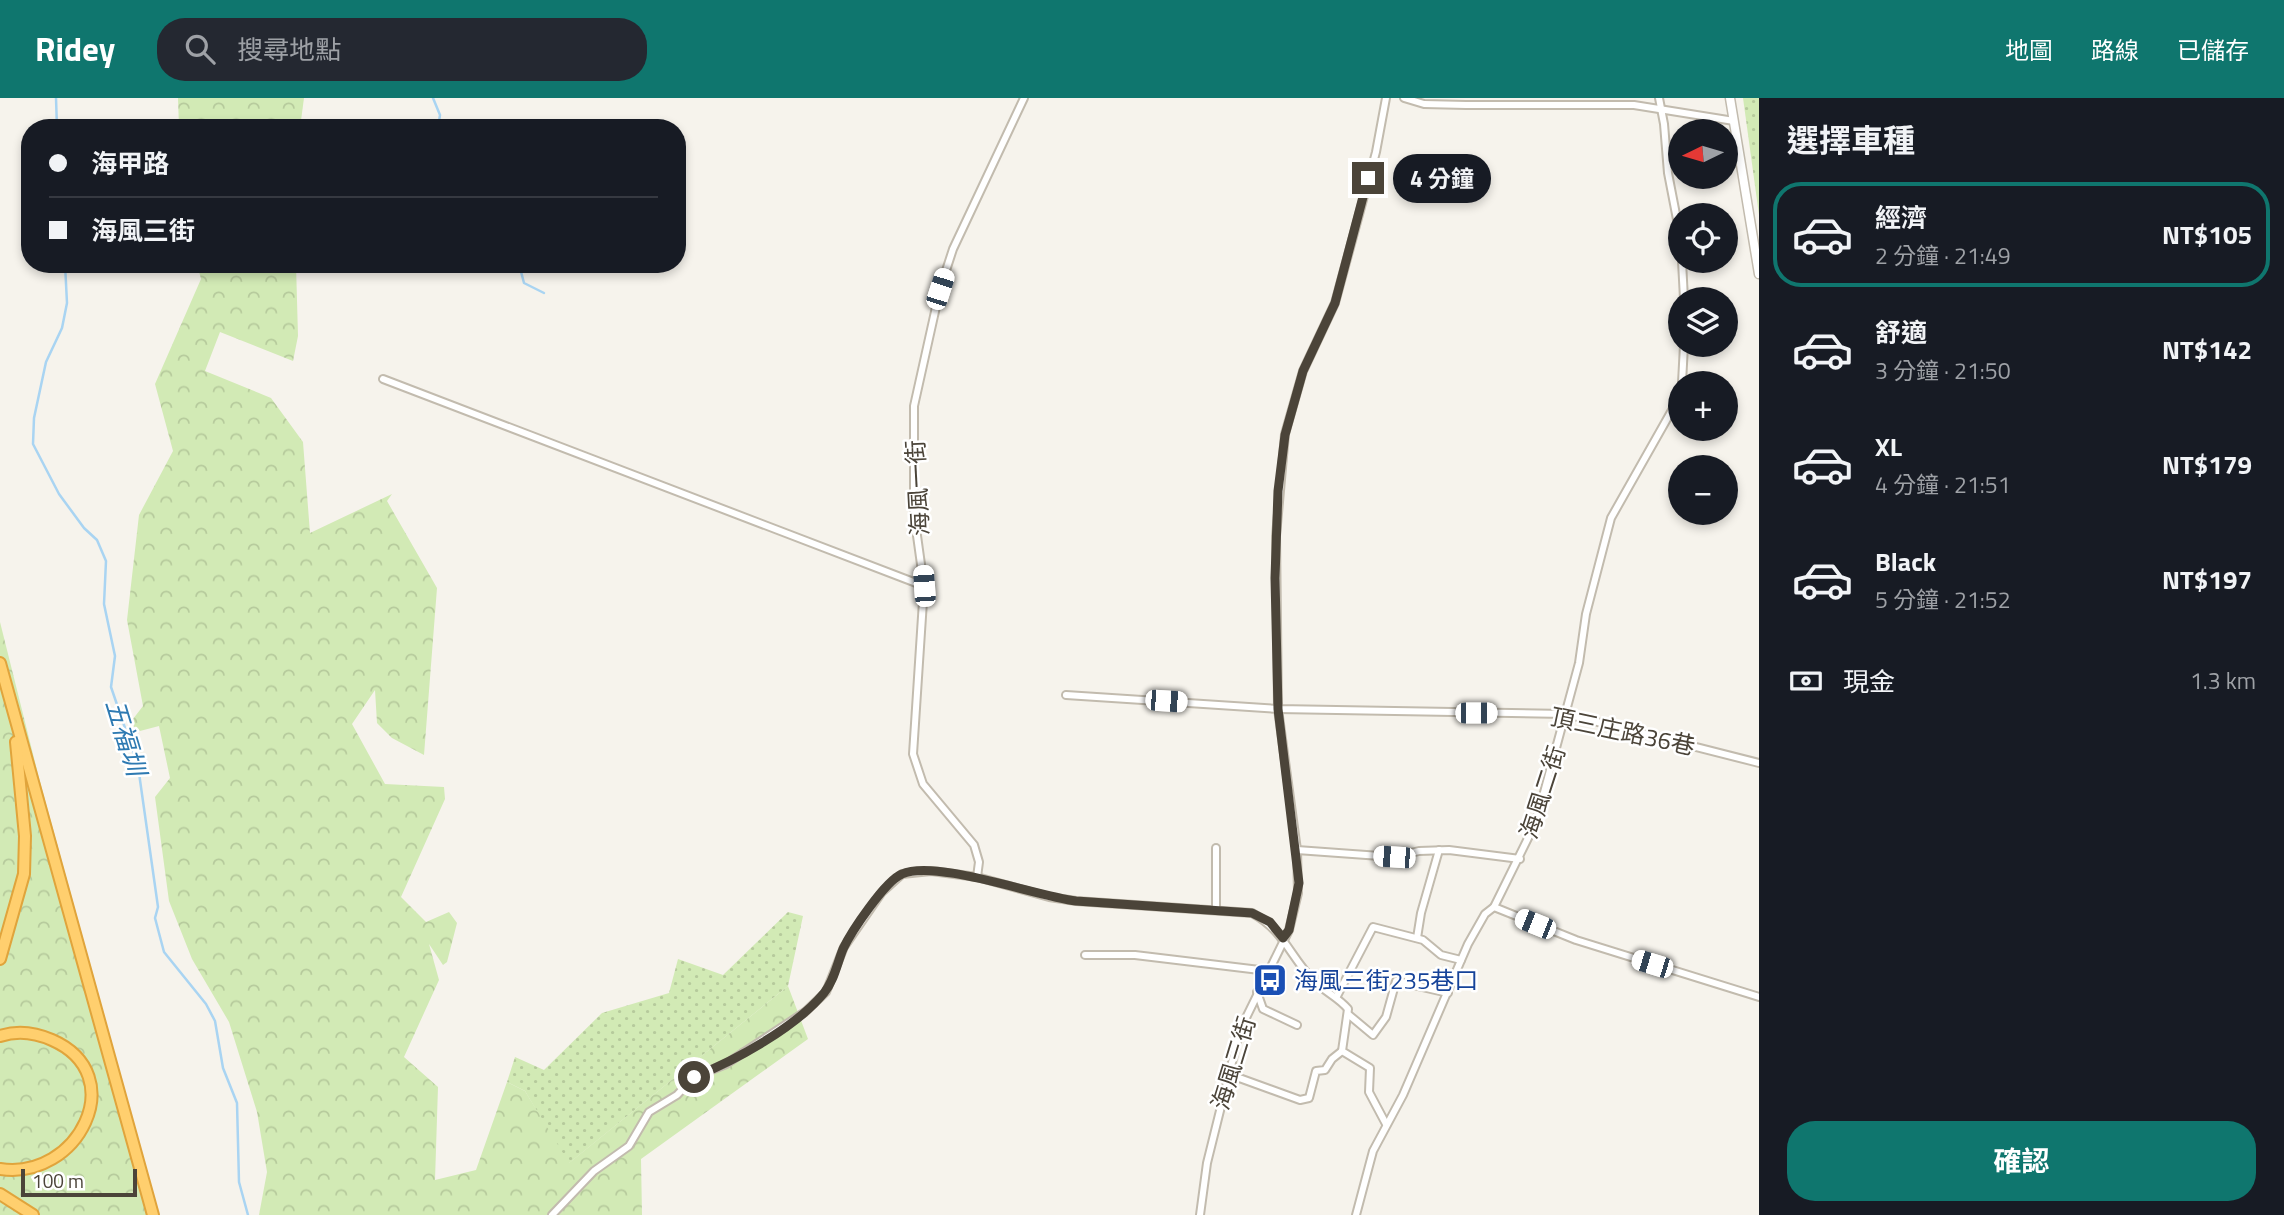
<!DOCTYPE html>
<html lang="zh-TW">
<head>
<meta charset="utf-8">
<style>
  :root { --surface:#171b24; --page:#242831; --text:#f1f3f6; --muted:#9ea1a6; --line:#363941; --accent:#0f766e }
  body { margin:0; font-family:"Titillium Web","Noto Sans TC",sans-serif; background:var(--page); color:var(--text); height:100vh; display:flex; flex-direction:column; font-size:26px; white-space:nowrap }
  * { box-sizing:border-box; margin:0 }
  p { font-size:23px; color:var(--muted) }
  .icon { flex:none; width:38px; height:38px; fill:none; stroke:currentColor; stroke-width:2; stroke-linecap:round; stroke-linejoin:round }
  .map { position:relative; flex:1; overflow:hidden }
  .panel { display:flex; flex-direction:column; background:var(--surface); width:525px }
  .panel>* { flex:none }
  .banner { position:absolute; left:21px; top:21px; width:665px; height:154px; border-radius:28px; box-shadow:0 4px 10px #0003; display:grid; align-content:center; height:154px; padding:0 28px; background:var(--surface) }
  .needle { width:46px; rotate:265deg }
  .buttons { position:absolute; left:1668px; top:21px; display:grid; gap:14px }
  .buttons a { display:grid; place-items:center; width:70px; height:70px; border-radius:50%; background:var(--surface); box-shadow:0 4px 10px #0003; font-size:35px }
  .scale { position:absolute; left:21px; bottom:18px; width:116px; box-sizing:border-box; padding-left:7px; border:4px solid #4b4439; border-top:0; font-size:19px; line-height:24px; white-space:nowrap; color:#4b4439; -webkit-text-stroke:5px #fff; paint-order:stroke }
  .end { position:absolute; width:32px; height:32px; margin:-16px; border:9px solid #4b4439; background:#fff; box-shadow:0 0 0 4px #fff }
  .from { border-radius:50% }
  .bubble { position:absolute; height:49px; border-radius:24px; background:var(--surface); box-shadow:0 4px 10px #0003; font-size:23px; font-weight:700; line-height:49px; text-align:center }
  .car { position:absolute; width:21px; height:42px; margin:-21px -10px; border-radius:9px; box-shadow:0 0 5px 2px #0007; background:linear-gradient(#fff 24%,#345 0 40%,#fff 0 76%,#345 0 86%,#fff 0) }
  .banner b { display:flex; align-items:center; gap:24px; height:66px; font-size:26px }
  .banner b+b { border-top:2px solid var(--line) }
  .banner i { width:18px; height:18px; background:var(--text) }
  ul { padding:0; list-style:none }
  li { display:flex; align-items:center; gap:21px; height:105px; margin:0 14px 10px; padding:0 14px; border:4px solid transparent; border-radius:28px }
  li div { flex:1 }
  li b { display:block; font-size:26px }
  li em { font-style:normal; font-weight:700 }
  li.active { border-color:var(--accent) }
  li>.icon { width:63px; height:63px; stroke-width:1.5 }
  h2 { padding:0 28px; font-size:32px; line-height:84px }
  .pay { display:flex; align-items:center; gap:18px; height:77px; padding:0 28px; font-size:26px }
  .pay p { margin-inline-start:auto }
  .cta { display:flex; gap:14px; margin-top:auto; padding:14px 28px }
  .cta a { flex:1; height:80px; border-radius:28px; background:var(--accent); color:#fff; font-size:28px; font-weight:700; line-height:80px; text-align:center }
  header { display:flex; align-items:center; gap:42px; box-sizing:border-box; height:98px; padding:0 35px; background:var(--accent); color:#fff }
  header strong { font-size:33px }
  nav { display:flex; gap:38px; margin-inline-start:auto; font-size:24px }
  .search { width:490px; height:63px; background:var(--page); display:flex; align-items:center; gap:18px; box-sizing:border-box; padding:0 24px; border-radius:28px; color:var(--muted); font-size:26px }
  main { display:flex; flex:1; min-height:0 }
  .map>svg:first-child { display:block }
</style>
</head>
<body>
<header>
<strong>Ridey</strong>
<div class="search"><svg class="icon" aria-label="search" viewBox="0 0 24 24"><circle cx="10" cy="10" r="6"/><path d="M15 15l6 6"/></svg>搜尋地點</div>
<nav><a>地圖</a><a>路線</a><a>已儲存</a></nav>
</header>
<main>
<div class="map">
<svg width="1759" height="1117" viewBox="0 0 1759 1117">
  <defs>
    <pattern id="grass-dots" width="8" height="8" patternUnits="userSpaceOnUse" patternTransform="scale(1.75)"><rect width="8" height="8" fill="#d2eab5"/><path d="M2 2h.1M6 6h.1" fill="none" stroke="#b6ca9c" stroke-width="1.8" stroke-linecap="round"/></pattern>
    <pattern id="forest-crowns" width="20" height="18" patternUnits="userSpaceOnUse" patternTransform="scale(1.75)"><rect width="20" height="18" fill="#d2eab5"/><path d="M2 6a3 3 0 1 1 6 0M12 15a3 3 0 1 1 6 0" fill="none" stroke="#b6ca9c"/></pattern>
  </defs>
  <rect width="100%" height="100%" fill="#f6f3ec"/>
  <!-- grass -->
  <g fill="url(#grass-dots)">
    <polygon points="1743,0 1759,0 1759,117"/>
    <polygon points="788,814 803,818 788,888 568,1066 525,993 507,984 515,959 544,972 602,915 669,895 678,861 723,877"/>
  </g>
  <!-- forest -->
  <g fill="url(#forest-crowns)">
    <polygon points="178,0 304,0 300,30 179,30"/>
    <polygon points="197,166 296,166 298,238 293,263 220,234 205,273 271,300 303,344 310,435 392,396 387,403 437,490 424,657 392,640 377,625 375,592 352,626 385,686 444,689 445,701 401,799 426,824 449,814 457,825 447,864 443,867 429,846 439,882 404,959 438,989 435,1082 476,1072 507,984 525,993 569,1065 788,888 808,941 641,1061 642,1117 259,1117 267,1074 257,1014 229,924 192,861 169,803 155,699 170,680 159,628 140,633 134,629 133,621 143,608 127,522 139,417 173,353 155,286 201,181"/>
    <polygon points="0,524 39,680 159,1117 0,1117"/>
  </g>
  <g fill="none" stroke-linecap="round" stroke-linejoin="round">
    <!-- stream -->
    <g stroke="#a9d4f2" stroke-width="2.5">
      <polyline points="56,0 57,30"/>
      <polyline points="433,0 440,17 438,30"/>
      <polyline points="65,166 67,205 62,230 46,264 34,320 33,346 59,396 84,430 97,442 106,463 104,506 115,558 111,589 138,668 158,809 155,820 164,854 206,906 215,923 223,970 237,1005 239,1084 248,1117"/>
      <polyline points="519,166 524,185 544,195"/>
    </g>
    <!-- minor casing -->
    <g stroke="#c2bbae" stroke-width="10">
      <g id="minor">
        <polyline points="1404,0 1424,6 1466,7 1634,7 1734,23"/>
        <polyline points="1659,0 1664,26 1668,75 1680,137"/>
        <polyline points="1682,163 1684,201"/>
        <polyline points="383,281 924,488"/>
        <polyline points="1682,285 1684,247"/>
        <polyline points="1066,597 1278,611 1566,616 1759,665"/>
        <polyline points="1297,752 1394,759 1419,753 1449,752 1520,761"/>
        <polyline points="977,779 979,764 974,747 923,686 913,656 924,488 914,416 914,308 940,191 953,151 1024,0"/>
        <polyline points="1494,809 1576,842 1759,899"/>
        <polyline points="1216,810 1216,750"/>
        <polyline points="1417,840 1421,815 1439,752"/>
        <polyline points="1085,857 1135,857 1268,873"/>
        <polyline points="1257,894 1263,911 1297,927"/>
        <polyline points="1337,898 1373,829 1423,842 1441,857 1461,862"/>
        <polyline points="1349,917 1373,937 1386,919 1396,883 1448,895"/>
        <polyline points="1231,977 1300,1002 1309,1000 1316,973 1325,972 1332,961 1342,953"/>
        <path d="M 552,1117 L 594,1073 L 629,1048 L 649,1014 L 677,997 L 694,979 L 726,966 L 805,914 L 826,894 L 844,849 L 882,794 L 902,776 L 931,773 L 977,779 L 1049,799 L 1076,803 L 1252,815 C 1284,832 1290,859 1314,883 C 1325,894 1338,899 1348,911 L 1342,953 L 1370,970 L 1369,994 L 1386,1026"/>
        <polyline points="1200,1117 1207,1065 1240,932 1289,832 1298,795 1297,752 1278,611 1276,438 1285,336 1303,273 1335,205 1376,54 1386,0"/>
        <polyline points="1356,1117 1373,1053 1403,997 1468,846 1485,816 1494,809 1536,724 1579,565 1586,516 1611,420 1680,298"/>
      </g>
    </g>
    <!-- tertiary casing -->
    <g stroke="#c2bbae" stroke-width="11">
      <polyline id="tertiary" points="1730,0 1759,176"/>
    </g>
    <!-- motorway casing -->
    <g stroke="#e0a43c" stroke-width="14">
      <g id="motorway">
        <polyline points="0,565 153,1117"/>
        <polyline points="0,861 24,776 25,738 16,644"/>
        <path d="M 0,938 C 18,932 34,934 52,942 C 132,977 78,1083 0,1071"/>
        <polyline points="0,1096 33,1117"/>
      </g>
    </g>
    <!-- minor -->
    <use href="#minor" stroke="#fff" stroke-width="6"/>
    <!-- tertiary -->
    <use href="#tertiary" stroke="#fff" stroke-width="8"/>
    <!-- motorway -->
    <use href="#motorway" stroke="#ffcf6e" stroke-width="10"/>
  </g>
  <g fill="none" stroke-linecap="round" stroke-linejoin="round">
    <!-- route -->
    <path stroke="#4b4439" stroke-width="9" d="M 694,979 C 736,962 795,930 824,895 C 834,883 837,866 843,851 C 851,834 885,783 902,776 C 935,761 1036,798 1076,803 L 1252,815 L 1270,824 L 1283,840 L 1289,832 L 1299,785 L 1278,611 L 1275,480 L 1278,393 L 1285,337 L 1303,273 L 1335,205 L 1368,80"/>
  </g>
  <!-- icons -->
  <defs>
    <g id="bus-square" transform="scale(1.75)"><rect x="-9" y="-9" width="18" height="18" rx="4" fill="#1a4fb4" stroke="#fff"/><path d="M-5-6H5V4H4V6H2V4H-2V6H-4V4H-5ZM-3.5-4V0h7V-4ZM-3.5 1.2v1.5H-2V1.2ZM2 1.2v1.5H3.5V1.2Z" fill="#fff"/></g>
  </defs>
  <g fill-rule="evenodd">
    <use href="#bus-square" x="1270" y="882"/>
  </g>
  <g text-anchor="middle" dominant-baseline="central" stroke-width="5" stroke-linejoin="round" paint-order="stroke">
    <!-- street labels -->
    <g font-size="24" fill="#4b4439" stroke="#fff">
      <text transform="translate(917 390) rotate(-93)">海風一街</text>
      <text transform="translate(1623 633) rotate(12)">頂三庄路36巷</text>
      <text transform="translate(1542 694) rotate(-72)">海風二街</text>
      <text transform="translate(1233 965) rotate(-73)">海風三街</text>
    </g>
    <!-- transit labels -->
    <g font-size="24" fill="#164399" stroke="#fff" text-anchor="start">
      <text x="1294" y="882">海風三街235巷口</text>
    </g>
    <!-- water labels -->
    <g font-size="26" font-style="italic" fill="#2e7ab2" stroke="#fff">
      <text transform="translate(126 639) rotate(73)">五福圳</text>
    </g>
  </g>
</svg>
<div class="buttons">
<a><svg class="needle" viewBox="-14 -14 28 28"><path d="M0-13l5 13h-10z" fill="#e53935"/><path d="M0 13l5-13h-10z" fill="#9ea1a6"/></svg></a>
<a><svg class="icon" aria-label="locate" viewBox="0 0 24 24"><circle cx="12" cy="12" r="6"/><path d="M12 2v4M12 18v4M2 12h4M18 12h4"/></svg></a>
<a><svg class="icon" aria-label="layers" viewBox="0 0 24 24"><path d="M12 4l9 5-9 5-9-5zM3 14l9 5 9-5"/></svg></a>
<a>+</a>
<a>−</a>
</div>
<div class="scale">100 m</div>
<i class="end from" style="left:694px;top:979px"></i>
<i class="end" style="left:1368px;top:80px"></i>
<div class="bubble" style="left:1393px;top:56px;width:98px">4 分鐘</div>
<i class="car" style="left:940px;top:191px;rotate:18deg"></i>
<i class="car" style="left:924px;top:488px;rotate:356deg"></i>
<i class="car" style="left:1166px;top:603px;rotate:94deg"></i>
<i class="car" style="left:1476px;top:615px;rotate:90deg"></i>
<i class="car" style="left:1394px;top:759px;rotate:274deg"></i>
<i class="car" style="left:1535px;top:826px;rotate:292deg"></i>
<i class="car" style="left:1652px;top:866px;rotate:287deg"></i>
<div class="banner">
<b><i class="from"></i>海甲路</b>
<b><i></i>海風三街</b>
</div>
</div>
<section class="panel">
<h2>選擇車種</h2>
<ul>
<li class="active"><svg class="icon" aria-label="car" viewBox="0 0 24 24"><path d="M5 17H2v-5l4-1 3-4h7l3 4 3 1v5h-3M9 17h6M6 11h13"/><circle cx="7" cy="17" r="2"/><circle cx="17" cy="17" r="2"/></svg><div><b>經濟</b><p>2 分鐘 · 21:49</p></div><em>NT$105</em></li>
<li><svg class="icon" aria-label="car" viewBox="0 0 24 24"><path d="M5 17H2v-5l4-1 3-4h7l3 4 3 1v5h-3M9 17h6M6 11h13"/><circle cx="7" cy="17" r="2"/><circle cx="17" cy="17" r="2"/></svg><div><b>舒適</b><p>3 分鐘 · 21:50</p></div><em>NT$142</em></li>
<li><svg class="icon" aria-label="car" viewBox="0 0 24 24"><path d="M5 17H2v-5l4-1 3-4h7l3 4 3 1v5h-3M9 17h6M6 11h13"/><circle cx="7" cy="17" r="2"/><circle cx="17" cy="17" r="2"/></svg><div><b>XL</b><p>4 分鐘 · 21:51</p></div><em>NT$179</em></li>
<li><svg class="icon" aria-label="car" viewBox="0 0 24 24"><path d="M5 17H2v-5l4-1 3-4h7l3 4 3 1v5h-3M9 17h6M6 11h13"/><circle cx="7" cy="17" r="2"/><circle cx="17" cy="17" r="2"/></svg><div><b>Black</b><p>5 分鐘 · 21:52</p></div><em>NT$197</em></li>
</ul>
<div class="pay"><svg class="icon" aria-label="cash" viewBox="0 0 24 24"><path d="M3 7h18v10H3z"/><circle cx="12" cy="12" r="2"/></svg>現金<p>1.3 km</p></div>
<div class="cta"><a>確認</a></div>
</section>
</main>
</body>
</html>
